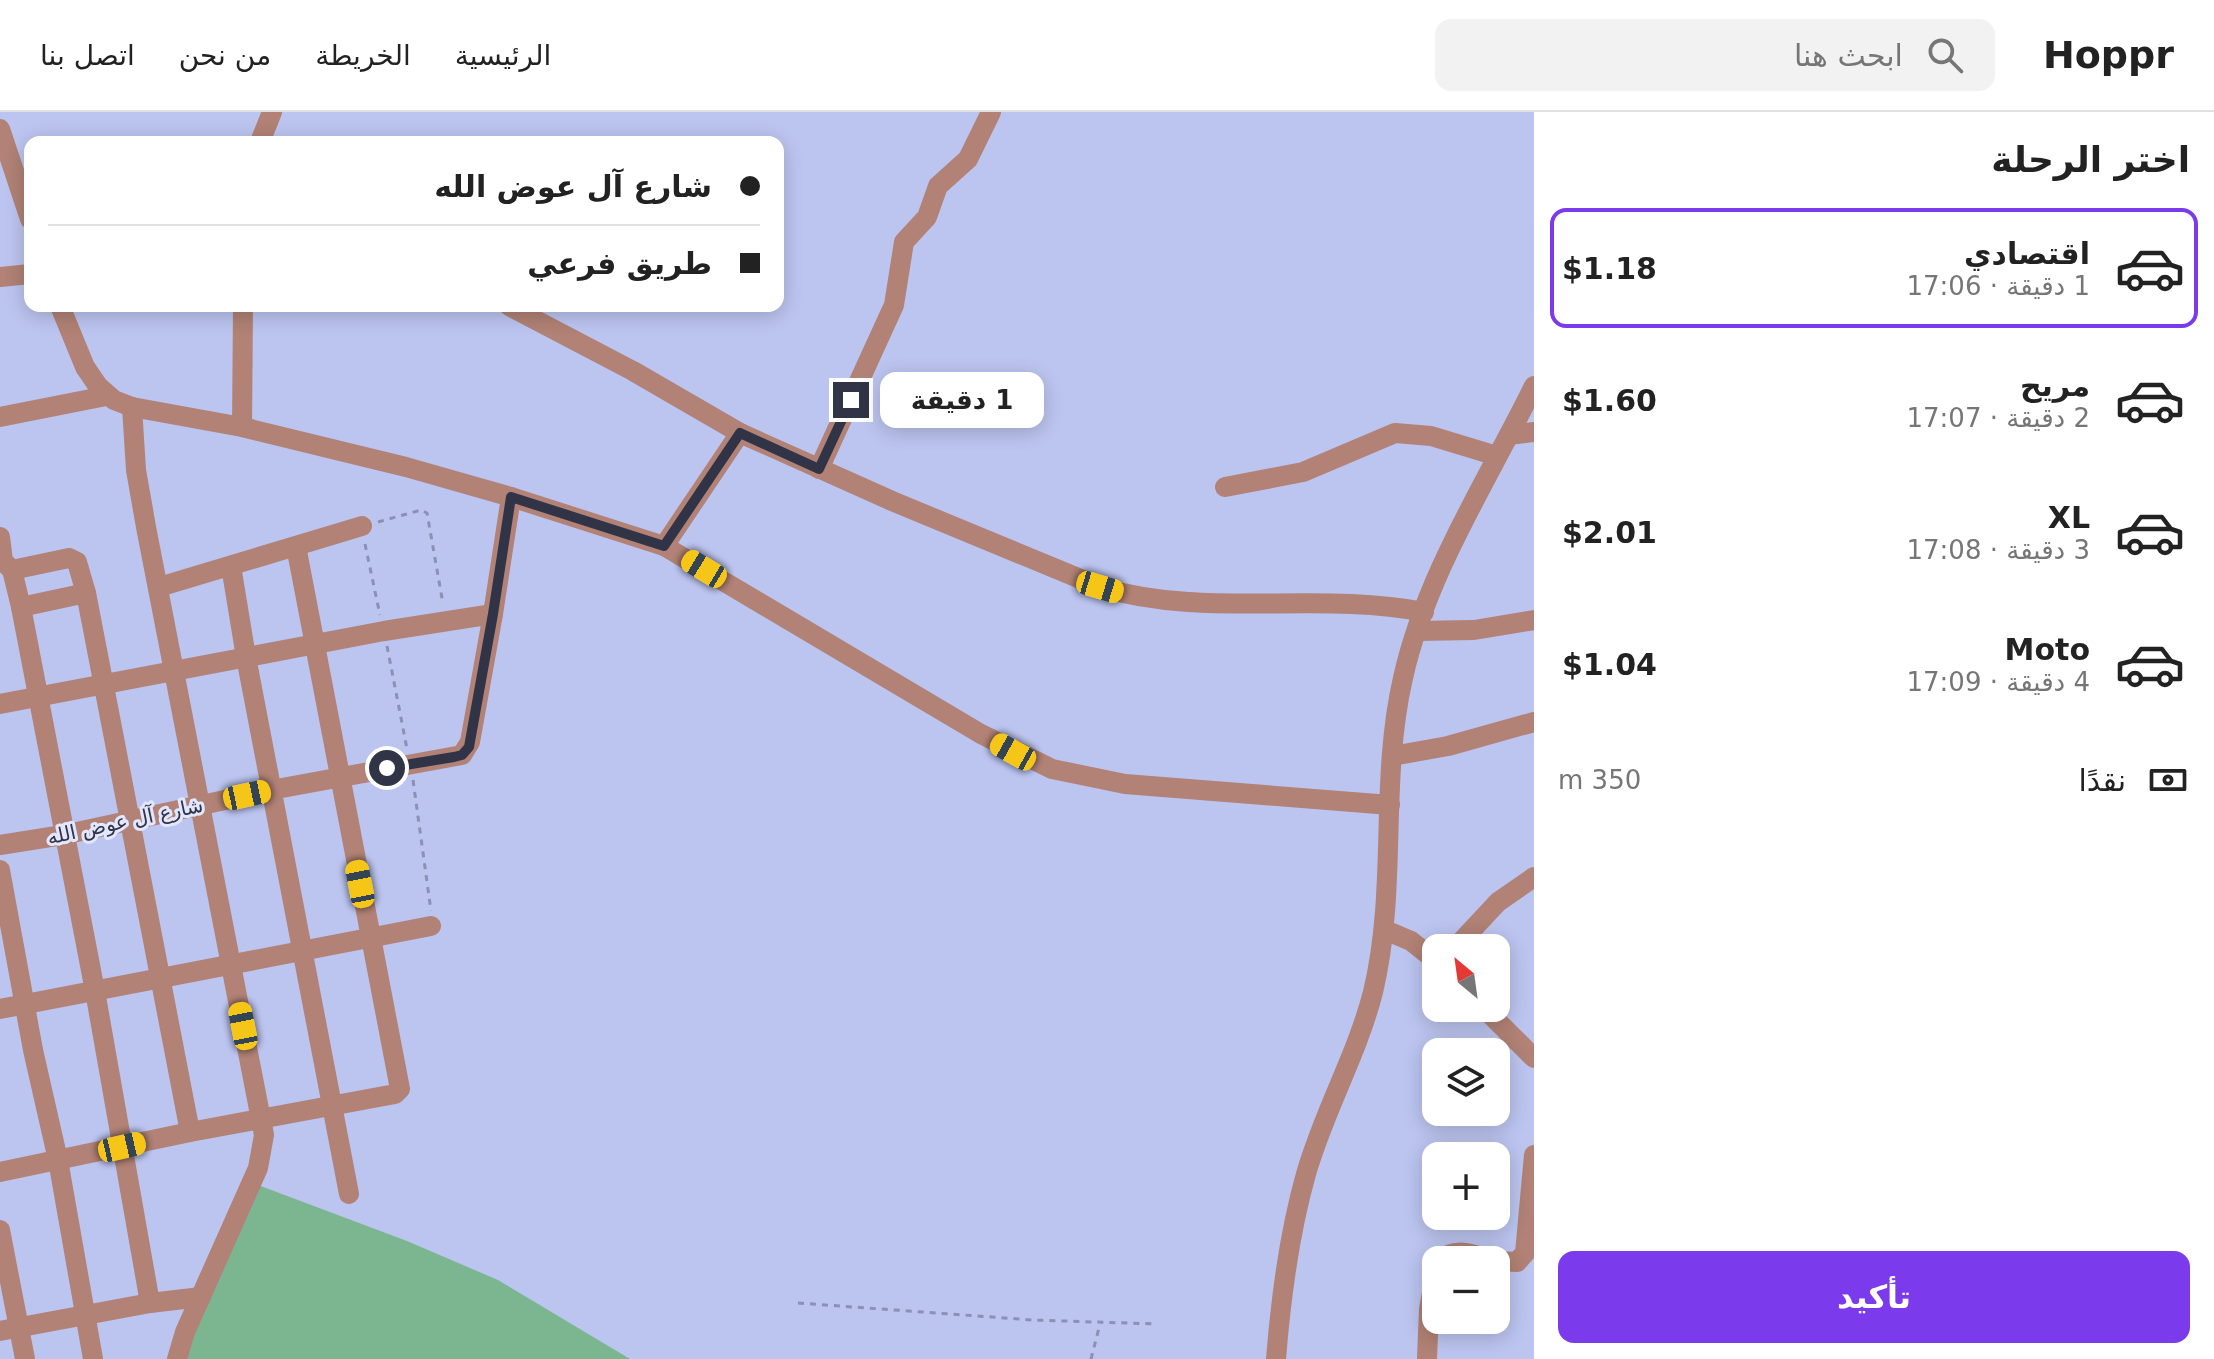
<!DOCTYPE html>
<html lang="ar">
<head>
<meta charset="utf-8">
<style>
  :root { --surface:#fff; --page:#f2f2f2; --text:#222; --muted:#767676; --line:#e0e0e0; --accent:#7c3aed }
  body { margin:0; font-family:"DejaVu Sans",Vazirmatn,sans-serif; background:var(--page); color:var(--text); direction:rtl; height:100vh; display:flex; flex-direction:column; font-size:30px; white-space:nowrap }
  * { box-sizing:border-box; margin:0 }
  p { font-size:26px; color:var(--muted) }
  .icon { flex:none; width:44px; height:44px; fill:none; stroke:currentColor; stroke-width:2; stroke-linecap:round; stroke-linejoin:round }
  .map { position:relative; flex:1; overflow:hidden; direction:ltr }
  .drawer { display:flex; flex-direction:column; background:var(--surface); width:680px }
  .drawer>* { flex:none }
  .hud { position:absolute; left:24px; top:24px; width:760px; height:176px; border-radius:16px; box-shadow:0 4px 20px #0003; direction:rtl; display:grid; align-content:center; height:176px; padding:0 24px; background:var(--surface) }
  .needle { width:52px; rotate:331deg }
  .tools { position:absolute; left:1422px; top:822px; display:grid; gap:16px }
  .tools a { display:grid; place-items:center; width:88px; height:88px; border-radius:16px; background:var(--surface); box-shadow:0 4px 20px #0003; font-size:40px }
  .end { position:absolute; width:36px; height:36px; margin:-18px; border:10px solid #313446; background:#fff; box-shadow:0 0 0 4px #fff }
  .from { border-radius:50% }
  .bubble { position:absolute; height:56px; border-radius:16px; background:var(--surface); box-shadow:0 4px 20px #0003; font-size:26px; font-weight:700; line-height:56px; text-align:center; direction:rtl }
  .car { position:absolute; width:24px; height:48px; margin:-24px -12px; border-radius:10px; box-shadow:0 0 6px 2px #0007; background:linear-gradient(#f5c518 24%,#345 0 40%,#f5c518 0 76%,#345 0 86%,#f5c518 0) }
  .hud b { display:flex; align-items:center; gap:28px; height:76px; font-size:30px }
  .hud b+b { border-top:2px solid var(--line) }
  .hud i { width:20px; height:20px; background:var(--text) }
  ul { padding:0; list-style:none }
  li { display:flex; align-items:center; gap:24px; height:120px; margin:0 16px 12px; padding:0 8px; border:4px solid transparent; border-radius:16px }
  li div { flex:1 }
  li b { display:block; font-size:30px }
  li em { font-style:normal; font-weight:700 }
  li.current { border-color:var(--accent) }
  li>.icon { width:72px; height:72px; stroke-width:1.5 }
  h2 { padding:0 24px; font-size:36px; line-height:96px }
  .pay { display:flex; align-items:center; gap:20px; height:88px; padding:0 24px; font-size:30px }
  .pay p { margin-inline-start:auto }
  .action { display:flex; gap:16px; margin-top:auto; padding:16px 24px }
  .action a { flex:1; height:92px; border-radius:16px; background:var(--accent); color:#fff; font-size:32px; font-weight:700; line-height:92px; text-align:center }
  header { display:flex; align-items:center; gap:48px; box-sizing:border-box; height:112px; padding:0 40px; background:var(--surface); border-bottom:2px solid var(--line) }
  header strong { font-size:38px }
  nav { display:flex; gap:44px; margin-inline-start:auto; font-size:28px }
  .search { width:560px; height:72px; background:var(--page); display:flex; align-items:center; gap:20px; box-sizing:border-box; padding:0 28px; border-radius:16px; color:var(--muted); font-size:30px }
  main { display:flex; flex:1; min-height:0 }
  .map>svg:first-child { display:block }
</style>
</head>
<body>
<header>
<strong>Hoppr</strong>
<div class="search"><svg class="icon" aria-label="search" viewBox="0 0 24 24"><circle cx="10" cy="10" r="6"/><path d="M15 15l6 6"/></svg>ابحث هنا</div>
<nav><a>الرئيسية</a><a>الخريطة</a><a>من نحن</a><a>اتصل بنا</a></nav>
</header>
<main>
<section class="drawer">
<h2>اختر الرحلة</h2>
<ul>
<li class="current"><svg class="icon" aria-label="car" viewBox="0 0 24 24"><path d="M5 17H2v-5l4-1 3-4h7l3 4 3 1v5h-3M9 17h6M6 11h13"/><circle cx="7" cy="17" r="2"/><circle cx="17" cy="17" r="2"/></svg><div><b>اقتصادي</b><p>1 دقيقة · 17:06</p></div><em>$1.18</em></li>
<li><svg class="icon" aria-label="car" viewBox="0 0 24 24"><path d="M5 17H2v-5l4-1 3-4h7l3 4 3 1v5h-3M9 17h6M6 11h13"/><circle cx="7" cy="17" r="2"/><circle cx="17" cy="17" r="2"/></svg><div><b>مريح</b><p>2 دقيقة · 17:07</p></div><em>$1.60</em></li>
<li><svg class="icon" aria-label="car" viewBox="0 0 24 24"><path d="M5 17H2v-5l4-1 3-4h7l3 4 3 1v5h-3M9 17h6M6 11h13"/><circle cx="7" cy="17" r="2"/><circle cx="17" cy="17" r="2"/></svg><div><b>XL</b><p>3 دقيقة · 17:08</p></div><em>$2.01</em></li>
<li><svg class="icon" aria-label="car" viewBox="0 0 24 24"><path d="M5 17H2v-5l4-1 3-4h7l3 4 3 1v5h-3M9 17h6M6 11h13"/><circle cx="7" cy="17" r="2"/><circle cx="17" cy="17" r="2"/></svg><div><b>Moto</b><p>4 دقيقة · 17:09</p></div><em>$1.04</em></li>
</ul>
<div class="pay"><svg class="icon" aria-label="cash" viewBox="0 0 24 24"><path d="M3 7h18v10H3z"/><circle cx="12" cy="12" r="2"/></svg>نقدًا<p>350 m</p></div>
<div class="action"><a>تأكيد</a></div>
</section>
<div class="map">
<svg width="1534" height="1247" viewBox="0 0 1534 1247">
  <rect width="100%" height="100%" fill="#bcc5f0"/>
  <!-- green -->
  <polygon fill="#7bb691" points="250,1070 407,1129 498,1168 630,1247 179,1247"/>
  <g fill="none" stroke-linecap="round" stroke-linejoin="round">
    <!-- path -->
    <g stroke="#8a91b3" stroke-width="3" stroke-dasharray="6 6" stroke-linecap="butt">
      <polyline points="378,410 421,398 427,401 443,492"/>
      <polyline points="365,432 380,503"/>
      <polyline points="387,534 407,637"/>
      <polyline points="413,668 431,799"/>
      <polyline points="798,1191 1033,1208 1157,1212"/>
      <polyline points="1091,1247 1100,1212"/>
    </g>
    <!-- minor -->
    <g stroke="#b18275" stroke-width="20">
      <polyline points="0,17 30,107"/>
      <polyline points="260,30 272,0"/>
      <polyline points="0,165 30,162"/>
      <polyline points="60,194 85,255 98,274 114,288 132,295 242,315 406,355 511,385 664,434 981,622 1052,657 1125,672 1390,693"/>
      <path d="M 509,194 L 633,259 L 740,321 L 892,389 L 1100,475 C 1205,507 1317,479 1424,500"/>
      <polyline points="132,295 136,358 146,415 264,1023 258,1056 185,1220 177,1247"/>
      <polyline points="0,305 106,284"/>
      <polyline points="242,315 243,194"/>
      <polyline points="1509,323 1534,320"/>
      <polyline points="819,357 894,193 904,130 927,105 938,74 968,47 991,0"/>
      <polyline points="1225,375 1303,360 1395,321 1431,324 1497,344"/>
      <polyline points="0,425 3,449 12,458 21,495 95,879 150,1191 201,1185"/>
      <polyline points="664,434 740,321"/>
      <polyline points="231,454 246,545 349,1082"/>
      <polyline points="12,458 69,446 77,450 86,481 190,1020"/>
      <polyline points="159,475 362,414"/>
      <polyline points="21,495 86,481"/>
      <polyline points="1417,519 1474,518 1534,508"/>
      <polyline points="0,592 384,519 493,502"/>
      <polyline points="1392,644 1448,634 1534,610"/>
      <polyline points="0,733 63,723 271,678 462,643 470,630 493,502 511,385"/>
      <polyline points="0,758 33,938 58,1048 93,1247"/>
      <polyline points="1385,818 1411,829 1436,849"/>
      <polyline points="1455,836 1498,790 1534,765"/>
      <polyline points="1484,896 1534,946"/>
      <polyline points="0,897 431,814"/>
      <polyline points="0,1060 190,1020 395,982 400,977 296,434"/>
      <polyline points="0,1118 25,1247"/>
      <path d="M 1441,1148 C 1456,1134 1474,1143 1492,1148"/>
      <polyline points="1496,1149 1517,1150 1525,1141 1534,1043"/>
      <polyline points="0,1219 150,1191"/>
      <path d="M 1276,1247 C 1281,1184 1289,1122 1306,1062 C 1324,999 1357,943 1373,880 C 1398,776 1379,670 1403,566 C 1426,462 1488,368 1534,274"/>
      <polyline points="1427,1247 1429,1197 1436,1159"/>
    </g>
  </g>
  <g fill="none" stroke-linecap="round" stroke-linejoin="round">
    <!-- route -->
    <polyline stroke="#313446" stroke-width="10" points="387,656 454,645 462,643 469,635 493,502 511,385 664,434 740,321 819,357 851,288"/>
  </g>
  <g text-anchor="middle" dominant-baseline="central" stroke-width="6" stroke-linejoin="round" paint-order="stroke">
    <!-- street labels -->
    <g font-size="20" fill="#313446" stroke="#e2e7fe">
      <text transform="translate(125 709) rotate(-12)">شارع آل عوض الله</text>
    </g>
  </g>
</svg>
<div class="tools">
<a><svg class="needle" viewBox="-14 -14 28 28"><path d="M0-13l5 13h-10z" fill="#e53935"/><path d="M0 13l5-13h-10z" fill="#767676"/></svg></a>
<a><svg class="icon" aria-label="layers" viewBox="0 0 24 24"><path d="M12 4l9 5-9 5-9-5zM3 14l9 5 9-5"/></svg></a>
<a>+</a>
<a>−</a>
</div>
<i class="end from" style="left:387px;top:656px"></i>
<i class="end" style="left:851px;top:288px"></i>
<div class="bubble" style="left:880px;top:260px;width:164px">1 دقيقة</div>
<i class="car" style="left:704px;top:457px;rotate:301deg"></i>
<i class="car" style="left:1100px;top:475px;rotate:107deg"></i>
<i class="car" style="left:1013px;top:640px;rotate:299deg"></i>
<i class="car" style="left:247px;top:683px;rotate:78deg"></i>
<i class="car" style="left:360px;top:772px;rotate:349deg"></i>
<i class="car" style="left:243px;top:914px;rotate:349deg"></i>
<i class="car" style="left:122px;top:1035px;rotate:77deg"></i>
<div class="hud">
<b><i class="from"></i>شارع آل عوض الله</b>
<b><i></i>طريق فرعي</b>
</div>
</div>
</main>
</body>
</html>
